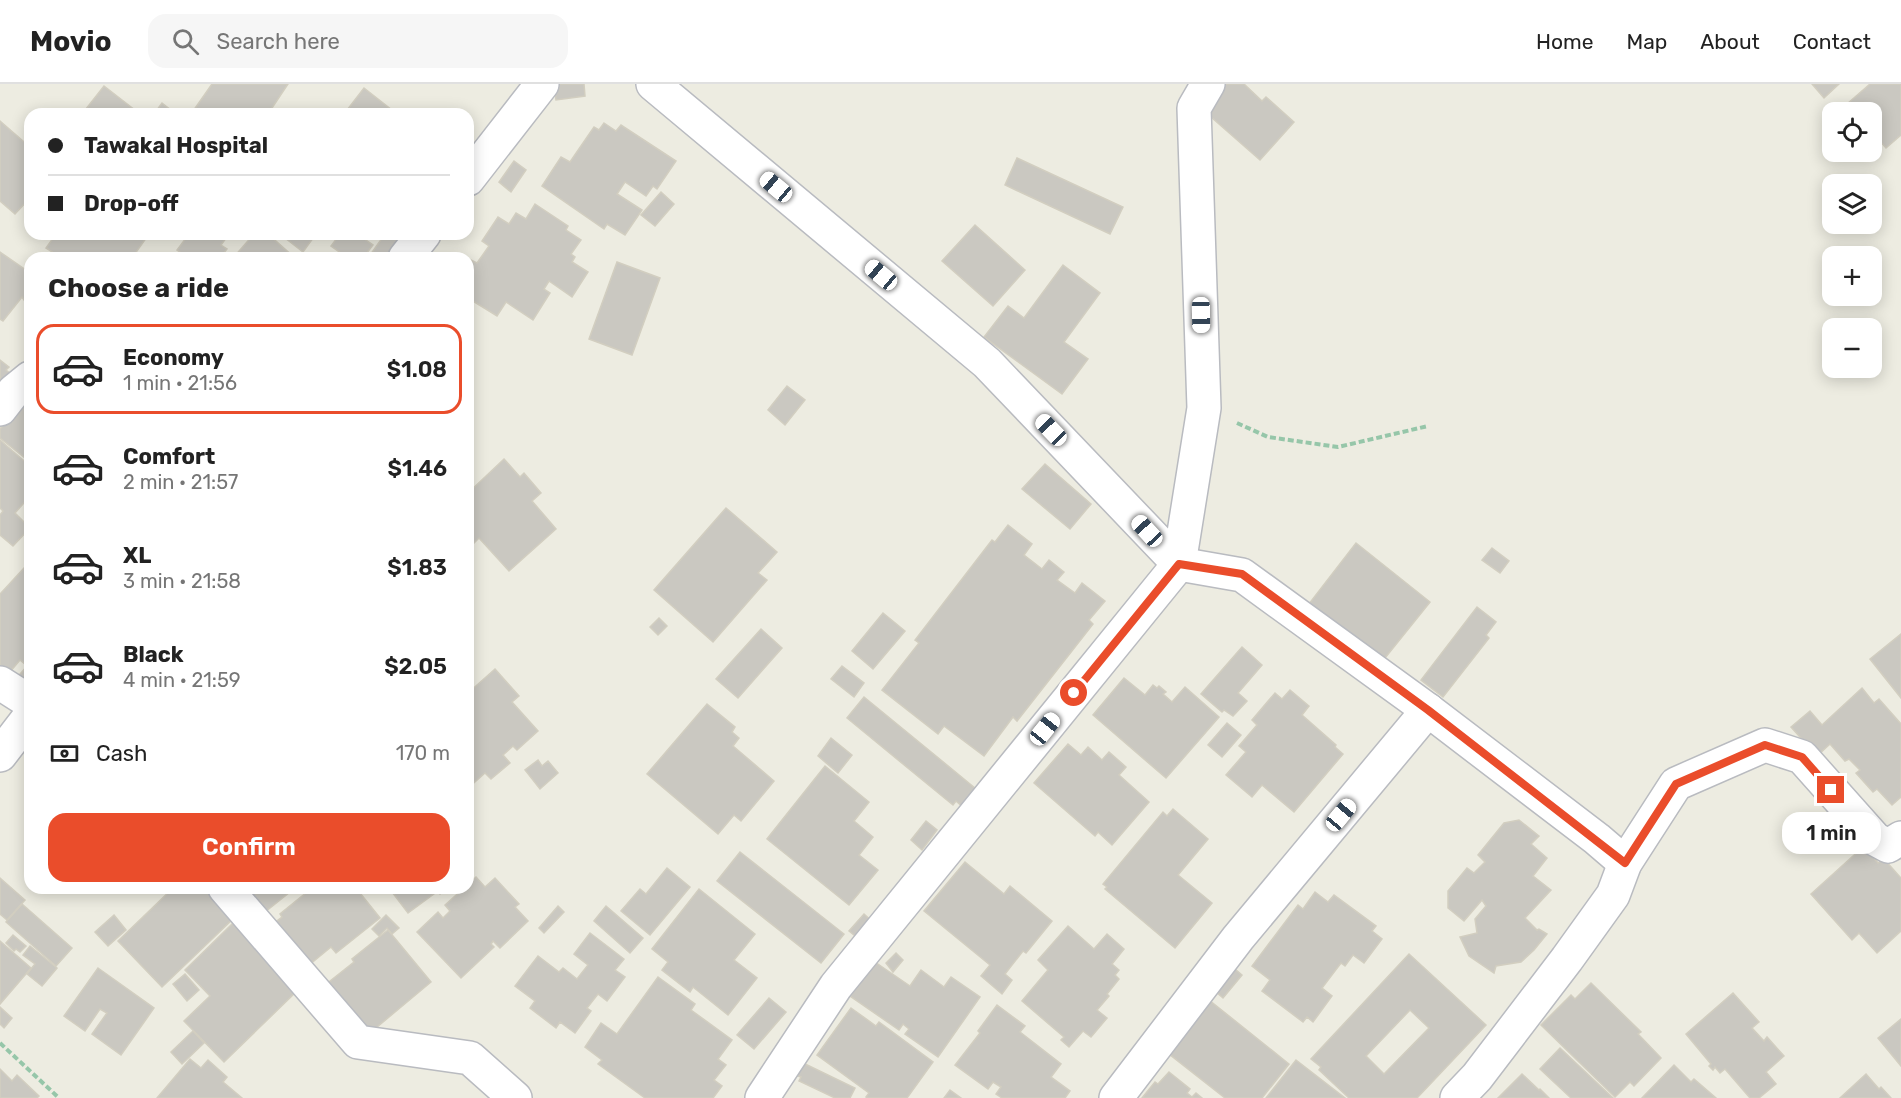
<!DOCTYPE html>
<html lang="en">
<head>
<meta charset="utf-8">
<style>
  :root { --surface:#fff; --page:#f6f6f6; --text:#222; --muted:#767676; --line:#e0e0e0; --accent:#ea4d2b }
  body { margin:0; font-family:Rubik,sans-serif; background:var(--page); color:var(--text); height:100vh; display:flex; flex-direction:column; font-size:22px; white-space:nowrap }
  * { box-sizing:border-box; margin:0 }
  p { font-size:20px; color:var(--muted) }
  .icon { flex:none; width:33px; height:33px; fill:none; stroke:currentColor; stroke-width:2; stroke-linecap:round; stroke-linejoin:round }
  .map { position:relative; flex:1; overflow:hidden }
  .side { position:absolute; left:24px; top:168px; width:450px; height:642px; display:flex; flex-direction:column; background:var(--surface); border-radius:18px; box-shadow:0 3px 15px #0003 }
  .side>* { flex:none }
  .guide { position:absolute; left:24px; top:24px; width:450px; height:132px; border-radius:18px; box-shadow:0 3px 15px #0003; display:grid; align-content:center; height:132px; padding:0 24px; background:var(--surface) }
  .buttons { position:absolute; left:1822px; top:18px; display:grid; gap:12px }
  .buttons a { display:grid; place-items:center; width:60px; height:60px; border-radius:12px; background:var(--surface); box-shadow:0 3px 15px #0003; font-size:30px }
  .end { position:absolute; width:27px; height:27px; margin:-14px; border:8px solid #ea4d2b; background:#fff; box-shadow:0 0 0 3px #fff }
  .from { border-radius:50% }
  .bubble { position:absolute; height:42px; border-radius:18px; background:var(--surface); box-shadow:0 3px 15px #0003; font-size:20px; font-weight:600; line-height:42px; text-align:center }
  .car { position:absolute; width:18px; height:36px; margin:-18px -9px; border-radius:8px; box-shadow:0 0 4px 2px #0007; background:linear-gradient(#fff 24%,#345 0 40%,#fff 0 76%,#345 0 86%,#fff 0) }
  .guide b { display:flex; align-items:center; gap:21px; height:57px; font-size:22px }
  .guide b+b { border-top:2px solid var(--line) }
  .guide i { width:15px; height:15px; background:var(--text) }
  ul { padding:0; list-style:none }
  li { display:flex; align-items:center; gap:18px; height:90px; margin:0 12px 9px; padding:0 12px; border:3px solid transparent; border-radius:18px }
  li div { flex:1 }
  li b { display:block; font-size:22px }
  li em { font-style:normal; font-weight:600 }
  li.selected { border-color:var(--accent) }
  li>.icon { width:54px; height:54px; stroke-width:1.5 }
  h2 { padding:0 24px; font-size:27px; line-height:72px }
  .pay { display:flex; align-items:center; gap:15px; height:66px; padding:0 24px; font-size:22px }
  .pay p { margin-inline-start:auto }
  .primary-button { display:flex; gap:12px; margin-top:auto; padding:12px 24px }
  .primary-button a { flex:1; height:69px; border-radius:18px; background:var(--accent); color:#fff; font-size:24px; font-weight:600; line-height:69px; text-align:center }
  header { display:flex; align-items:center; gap:36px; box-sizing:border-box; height:84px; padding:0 30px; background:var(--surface); border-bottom:2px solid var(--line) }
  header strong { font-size:28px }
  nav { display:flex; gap:33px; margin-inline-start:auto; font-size:21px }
  .search { width:420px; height:54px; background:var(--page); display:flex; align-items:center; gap:15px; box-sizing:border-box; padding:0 21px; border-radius:18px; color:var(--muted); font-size:22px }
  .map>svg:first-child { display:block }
</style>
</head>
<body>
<header>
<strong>Movio</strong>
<div class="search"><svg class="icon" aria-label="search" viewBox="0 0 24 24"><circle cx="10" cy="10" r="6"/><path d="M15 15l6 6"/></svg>Search here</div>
<nav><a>Home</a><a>Map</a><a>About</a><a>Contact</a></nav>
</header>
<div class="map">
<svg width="1901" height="1014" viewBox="0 0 1901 1014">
  <rect width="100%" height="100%" fill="#edece1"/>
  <!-- building -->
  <g fill="#cac8c1" stroke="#d2cec0" stroke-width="1.5" fill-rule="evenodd">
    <polygon points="212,0 288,0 268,30 191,30"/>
    <polygon points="554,0 584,0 585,12 556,16"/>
    <polygon points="1226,0 1244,0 1262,17 1266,13 1294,38 1260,76 1203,26"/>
    <polygon points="1812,0 1839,0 1824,14"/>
    <polygon points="1870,0 1901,0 1901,51 1886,64 1872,48 1872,28 1855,28 1847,20"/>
    <polygon points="104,2 140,30 82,30"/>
    <polygon points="364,4 397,30 344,30"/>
    <polygon points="162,19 176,30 154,30"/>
    <polygon points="0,37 30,63 30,114 15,130 0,117"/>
    <polygon points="604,39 616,47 621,41 676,77 657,105 653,102 646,112 625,98 617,110 642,126 625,151 607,140 604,145 542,102 561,73 570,78 594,43 599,46"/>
    <polygon points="1017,74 1123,123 1110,150 1005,101"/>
    <polygon points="514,77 526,86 511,108 499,98"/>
    <polygon points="661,108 674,120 655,142 641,131"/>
    <polygon points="535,120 568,142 566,146 581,156 571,170 575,173 572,178 588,188 572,213 549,197 544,205 550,209 533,236 506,218 497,232 468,214 468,181 471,176 477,179 489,162 482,157 498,133 509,140 516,129 526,135"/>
    <polygon points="975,141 1025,186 993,222 942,177"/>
    <polygon points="56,150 149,150 132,174 51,174 54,169 46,164"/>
    <polygon points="189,150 229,150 221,161 227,165 220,174 189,174 177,166"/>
    <polygon points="254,150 268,150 295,174 233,174"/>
    <polygon points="280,150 316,150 303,168"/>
    <polygon points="340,150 357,150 373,161 363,174 348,174 331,162"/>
    <polygon points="385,150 417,150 400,174 368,174"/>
    <polygon points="0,168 30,189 30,208 24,216 22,213 3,237 0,235"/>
    <polygon points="617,178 660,194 632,271 589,255"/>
    <polygon points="1063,181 1100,209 1064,258 1088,275 1062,310 984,253 1008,222 1024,234"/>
    <polygon points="0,276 9,283 6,286 11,290 0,303"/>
    <polygon points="787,302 805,316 785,341 768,326"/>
    <polygon points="30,309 30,378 0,354 0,345"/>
    <polygon points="0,356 30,382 30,412 15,429 30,444 13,462 0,451 0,431 3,427 0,424"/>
    <polygon points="504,375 520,393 524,389 541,409 532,417 556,445 509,487 479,454 468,465 468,409"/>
    <polygon points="1045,380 1091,420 1070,445 1022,405"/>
    <polygon points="726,424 777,468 758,489 767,496 713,558 654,506"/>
    <polygon points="1008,441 1032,460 1024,471 1042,485 1049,476 1064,488 1057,496 1075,509 1082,499 1105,517 1089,536 1093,540 1017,637 1013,633 984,672 944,642 938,650 882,606 919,559 915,556 992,456 995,458"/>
    <polygon points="1356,459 1430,518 1381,579 1305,525"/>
    <polygon points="1492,464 1509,477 1500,489 1482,476"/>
    <polygon points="24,484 30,489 30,577 26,581 20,576 5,594 0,589 0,510"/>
    <polygon points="1477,523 1496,538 1486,551 1489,554 1443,613 1421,596"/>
    <polygon points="883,529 905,547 873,585 852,567"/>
    <polygon points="659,534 667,542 658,551 650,543"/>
    <polygon points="761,545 782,564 738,614 716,595"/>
    <polygon points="1901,550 1901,614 1870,575"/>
    <polygon points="1242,563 1262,581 1238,609 1247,617 1233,632 1224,626 1222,628 1201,610"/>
    <polygon points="28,581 30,582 30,611 14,597"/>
    <polygon points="842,582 864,599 854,613 831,595"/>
    <polygon points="495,585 519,612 512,618 538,647 517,666 513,662 503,671 510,679 491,695 485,689 468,704 468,609"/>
    <polygon points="1124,594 1145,611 1153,601 1157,604 1159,602 1166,608 1163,610 1172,618 1185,603 1219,633 1166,694 1093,631"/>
    <polygon points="1862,604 1874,619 1879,615 1901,640 1901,713 1892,721 1877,705 1873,708 1856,689 1860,686 1849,675 1845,677 1830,660 1817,672 1791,643 1810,627 1822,641"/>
    <polygon points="1290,606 1309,622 1302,631 1336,661 1335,663 1343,670 1294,728 1262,701 1252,713 1226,691 1246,668 1239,662 1257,641 1252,636 1275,609 1282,615"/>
    <polygon points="864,613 981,709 966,726 956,717 953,721 847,634"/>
    <polygon points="707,620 735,643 732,648 739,654 733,662 774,697 741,737 734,731 718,750 647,690"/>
    <polygon points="1227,639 1241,651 1222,673 1208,661"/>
    <polygon points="831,654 852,671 838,689 818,672"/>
    <polygon points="1068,660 1081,671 1088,663 1102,676 1109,668 1126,683 1119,691 1149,718 1112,761 1098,748 1095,752 1034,699"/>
    <polygon points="538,676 542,682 548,677 558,689 540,705 525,686"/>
    <polygon points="825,682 869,718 854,737 873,753 859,771 878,786 849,821 767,755"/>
    <polygon points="1173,725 1208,755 1178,791 1212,819 1175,864 1105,805 1107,803 1103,800 1163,728 1167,732"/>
    <polygon points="1519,736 1539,752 1531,760 1547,774 1533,792 1551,806 1525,834 1537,846 1539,845 1547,850 1534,866 1521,878 1496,882 1494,889 1469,872 1460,853 1477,849 1475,835 1486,822 1482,816 1464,837 1448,824 1448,807 1467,784 1474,789 1485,778 1478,771 1504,739"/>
    <polygon points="926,737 937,746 922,766 911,756"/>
    <polygon points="1864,762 1878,779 1884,775 1901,794 1901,847 1877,869 1859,849 1852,856 1811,810"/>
    <polygon points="740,768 844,850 821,879 717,797"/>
    <polygon points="965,778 1004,810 1010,802 1052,837 1026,869 1023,867 1005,890 1012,896 1002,910 981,892 990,881 924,827"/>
    <polygon points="667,784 690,803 650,851 621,827 640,805 646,810"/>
    <polygon points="476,793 485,803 495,794 519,820 515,823 528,837 500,864 493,857 491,860 494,863 461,894 417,848 438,828 443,834 450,827 445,821 464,804 468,804 468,800"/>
    <polygon points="0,794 25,816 7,836 0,830"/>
    <polygon points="173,804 206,804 235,833 162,903 118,857"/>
    <polygon points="237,804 295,804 260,832"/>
    <polygon points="312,804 356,804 380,834 336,869 331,863 303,886 269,843 282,833 280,830"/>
    <polygon points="389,804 448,804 440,810 438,807 408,829"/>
    <polygon points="699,805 755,850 734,876 757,894 728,931 693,903 690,908 662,886 668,878 652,865"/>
    <polygon points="1315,808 1328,818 1334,811 1376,842 1372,847 1382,855 1364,879 1353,871 1345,882 1341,879 1322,904 1332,912 1313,938 1307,933 1303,938 1262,907 1270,896 1252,882 1298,821 1303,825"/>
    <polygon points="22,820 72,864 56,882 6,838"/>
    <polygon points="558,822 564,828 544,849 539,844"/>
    <polygon points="606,822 643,854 630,869 594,837"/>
    <polygon points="864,830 874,839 860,856 849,847"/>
    <polygon points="114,831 126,846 108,862 95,848"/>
    <polygon points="386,831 399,844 392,850 387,844 379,852 372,845"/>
    <polygon points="233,839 299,905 224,978 184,937 210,912 185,886"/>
    <polygon points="1068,842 1094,865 1107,850 1124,865 1112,880 1119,886 1115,891 1119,895 1107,910 1109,912 1097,926 1107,934 1091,953 1083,947 1069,963 1061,956 1064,953 1022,917 1048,886 1038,876"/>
    <polygon points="388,846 431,898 371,948 320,905 354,878 352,875"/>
    <polygon points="590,849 624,875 615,886 625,893 607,917 598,910 587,924 591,927 575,949 560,938 556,944 530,924 535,917 515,902 538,872 559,888 563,884 577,895 588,881 574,870"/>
    <polygon points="13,851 26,862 20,868 16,865 14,867 6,859"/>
    <polygon points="0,857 31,884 0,920"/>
    <polygon points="30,862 57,884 42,902 27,890 35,880 23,871"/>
    <polygon points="896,869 903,876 893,888 886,879"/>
    <path d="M 1409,870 L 1486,941 L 1417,1014 L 1349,1014 L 1319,986 L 1321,983 L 1311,975 ZM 1410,926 L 1429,944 L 1384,990 L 1366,972 Z"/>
    <polygon points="875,878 910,902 921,886 944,903 951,893 980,913 938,973 905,950 909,945 903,940 899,946 850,912"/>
    <polygon points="98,884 154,924 121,971 92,950 107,929 100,925 85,947 64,932"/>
    <polygon points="1235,885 1242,891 1223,914 1216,908"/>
    <polygon points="185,890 199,906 187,917 173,900"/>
    <polygon points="658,893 695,920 691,926 732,956 718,975 726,981 714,996 722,1002 713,1014 645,1014 598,980 602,976 585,963 601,939 617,950"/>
    <polygon points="1591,899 1641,948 1638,950 1661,974 1634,1002 1630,998 1615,1013 1541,941 1571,911 1575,915"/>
    <polygon points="1733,909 1759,938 1752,944 1764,957 1767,953 1784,972 1766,988 1776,1000 1759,1014 1750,1014 1725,985 1720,989 1715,983 1713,986 1709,982 1711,980 1686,950"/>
    <polygon points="1204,912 1289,980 1262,1014 1225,1014 1169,970"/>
    <polygon points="769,914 786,928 754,965 737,951"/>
    <polygon points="997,921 1025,942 1020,948 1061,980 1051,993 1070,1007 1065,1014 1002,1014 996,1010 1001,1003 993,998 988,1005 955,981 980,949 978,947"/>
    <polygon points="0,923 12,934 4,944 0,940"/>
    <polygon points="851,924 876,942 879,938 933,978 907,1014 868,1014 866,1013 869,1009 817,971"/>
    <polygon points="1901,935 1901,982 1878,954"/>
    <polygon points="193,947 204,959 182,980 171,968"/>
    <polygon points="1560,964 1613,1014 1571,1014 1540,985"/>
    <polygon points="190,975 201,984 208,976 227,993 223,998 242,1014 157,1014"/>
    <polygon points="1296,976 1345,1014 1266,1014"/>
    <polygon points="801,978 855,1004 850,1014 835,1014 799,997 801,993 795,991"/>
    <polygon points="1674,981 1691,998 1694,995 1716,1014 1642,1014"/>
    <polygon points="0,985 12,997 17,991 39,1012 37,1014 0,1014"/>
    <polygon points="1169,988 1190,1005 1187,1009 1192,1013 1196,1009 1202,1014 1142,1014 1155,998 1158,1000"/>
    <polygon points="1522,990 1539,1006 1540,1005 1549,1014 1498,1014"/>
    <polygon points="1866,990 1879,1005 1881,1003 1891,1014 1840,1014"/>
    <polygon points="950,1006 961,1014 944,1014"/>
  </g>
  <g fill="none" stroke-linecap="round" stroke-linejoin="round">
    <!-- minor casing -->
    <g stroke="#b9bbc0" stroke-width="36">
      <g id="minor">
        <polyline points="653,0 987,279 1179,480 1242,491 1428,626 1597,755 1625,779"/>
        <polyline points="468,95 542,0"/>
        <polyline points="405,174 424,150"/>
        <polyline points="0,325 14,307 30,294"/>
        <polyline points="0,599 30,618"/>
        <polyline points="0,671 30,632"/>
        <polyline points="225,804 358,958 470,974 515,1014"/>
        <polyline points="762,1014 836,902 1179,480 1204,324 1194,24 1208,0"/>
        <polyline points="1116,1014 1238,854 1428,626"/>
        <polyline points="1457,1014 1477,993 1567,875 1613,811 1625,779 1676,700 1765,661 1802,673 1875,755 1888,762 1901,754"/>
      </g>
    </g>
    <!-- path -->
    <g stroke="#96c6a9" stroke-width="4" stroke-dasharray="6 3" stroke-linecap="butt">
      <polyline points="1237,339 1268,353 1338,363 1428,342"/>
      <polyline points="0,959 59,1014"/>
    </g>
    <!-- minor -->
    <use href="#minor" stroke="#fff" stroke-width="33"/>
  </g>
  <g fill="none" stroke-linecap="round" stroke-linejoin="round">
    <!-- route -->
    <polyline stroke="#ea4d2b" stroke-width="8" points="1074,609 1179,480 1242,490 1428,626 1625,779 1676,700 1765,661 1802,673 1831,706"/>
  </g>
</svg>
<div class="buttons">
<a><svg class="icon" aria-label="locate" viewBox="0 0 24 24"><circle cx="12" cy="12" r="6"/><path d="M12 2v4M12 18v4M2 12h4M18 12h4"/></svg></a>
<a><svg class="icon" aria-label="layers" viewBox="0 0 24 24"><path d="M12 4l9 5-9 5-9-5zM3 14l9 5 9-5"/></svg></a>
<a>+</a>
<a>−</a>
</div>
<i class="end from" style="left:1074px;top:609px"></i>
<i class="end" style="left:1831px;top:706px"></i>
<div class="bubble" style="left:1782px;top:728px;width:99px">1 min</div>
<i class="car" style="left:776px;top:103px;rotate:310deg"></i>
<i class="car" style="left:881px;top:191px;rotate:310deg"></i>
<i class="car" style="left:1201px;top:231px;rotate:179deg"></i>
<i class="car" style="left:1051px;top:346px;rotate:316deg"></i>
<i class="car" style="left:1147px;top:447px;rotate:317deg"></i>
<i class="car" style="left:1045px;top:645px;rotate:39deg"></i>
<i class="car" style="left:1341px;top:731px;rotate:40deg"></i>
<div class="guide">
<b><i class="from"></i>Tawakal Hospital</b>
<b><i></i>Drop-off</b>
</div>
<section class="side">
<h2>Choose a ride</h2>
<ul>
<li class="selected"><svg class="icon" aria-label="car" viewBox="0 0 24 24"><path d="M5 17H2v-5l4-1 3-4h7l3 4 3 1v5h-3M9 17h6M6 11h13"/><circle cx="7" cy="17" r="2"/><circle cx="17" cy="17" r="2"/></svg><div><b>Economy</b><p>1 min · 21:56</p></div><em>$1.08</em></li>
<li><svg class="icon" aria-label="car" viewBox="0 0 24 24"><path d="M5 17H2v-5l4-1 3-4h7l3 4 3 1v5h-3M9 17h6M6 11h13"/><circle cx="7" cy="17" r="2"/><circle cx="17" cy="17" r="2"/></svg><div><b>Comfort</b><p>2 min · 21:57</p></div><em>$1.46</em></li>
<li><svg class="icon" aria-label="car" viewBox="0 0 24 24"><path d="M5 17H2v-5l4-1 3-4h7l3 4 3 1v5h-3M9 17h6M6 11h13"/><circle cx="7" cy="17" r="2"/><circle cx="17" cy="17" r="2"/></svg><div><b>XL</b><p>3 min · 21:58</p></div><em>$1.83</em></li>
<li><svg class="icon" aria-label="car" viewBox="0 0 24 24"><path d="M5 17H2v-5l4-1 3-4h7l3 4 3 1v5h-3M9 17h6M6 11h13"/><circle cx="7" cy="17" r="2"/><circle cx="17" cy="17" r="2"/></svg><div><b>Black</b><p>4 min · 21:59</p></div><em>$2.05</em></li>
</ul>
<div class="pay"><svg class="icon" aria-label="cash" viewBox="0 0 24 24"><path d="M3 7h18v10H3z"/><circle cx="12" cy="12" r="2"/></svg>Cash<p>170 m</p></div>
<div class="primary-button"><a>Confirm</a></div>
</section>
</div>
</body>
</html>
